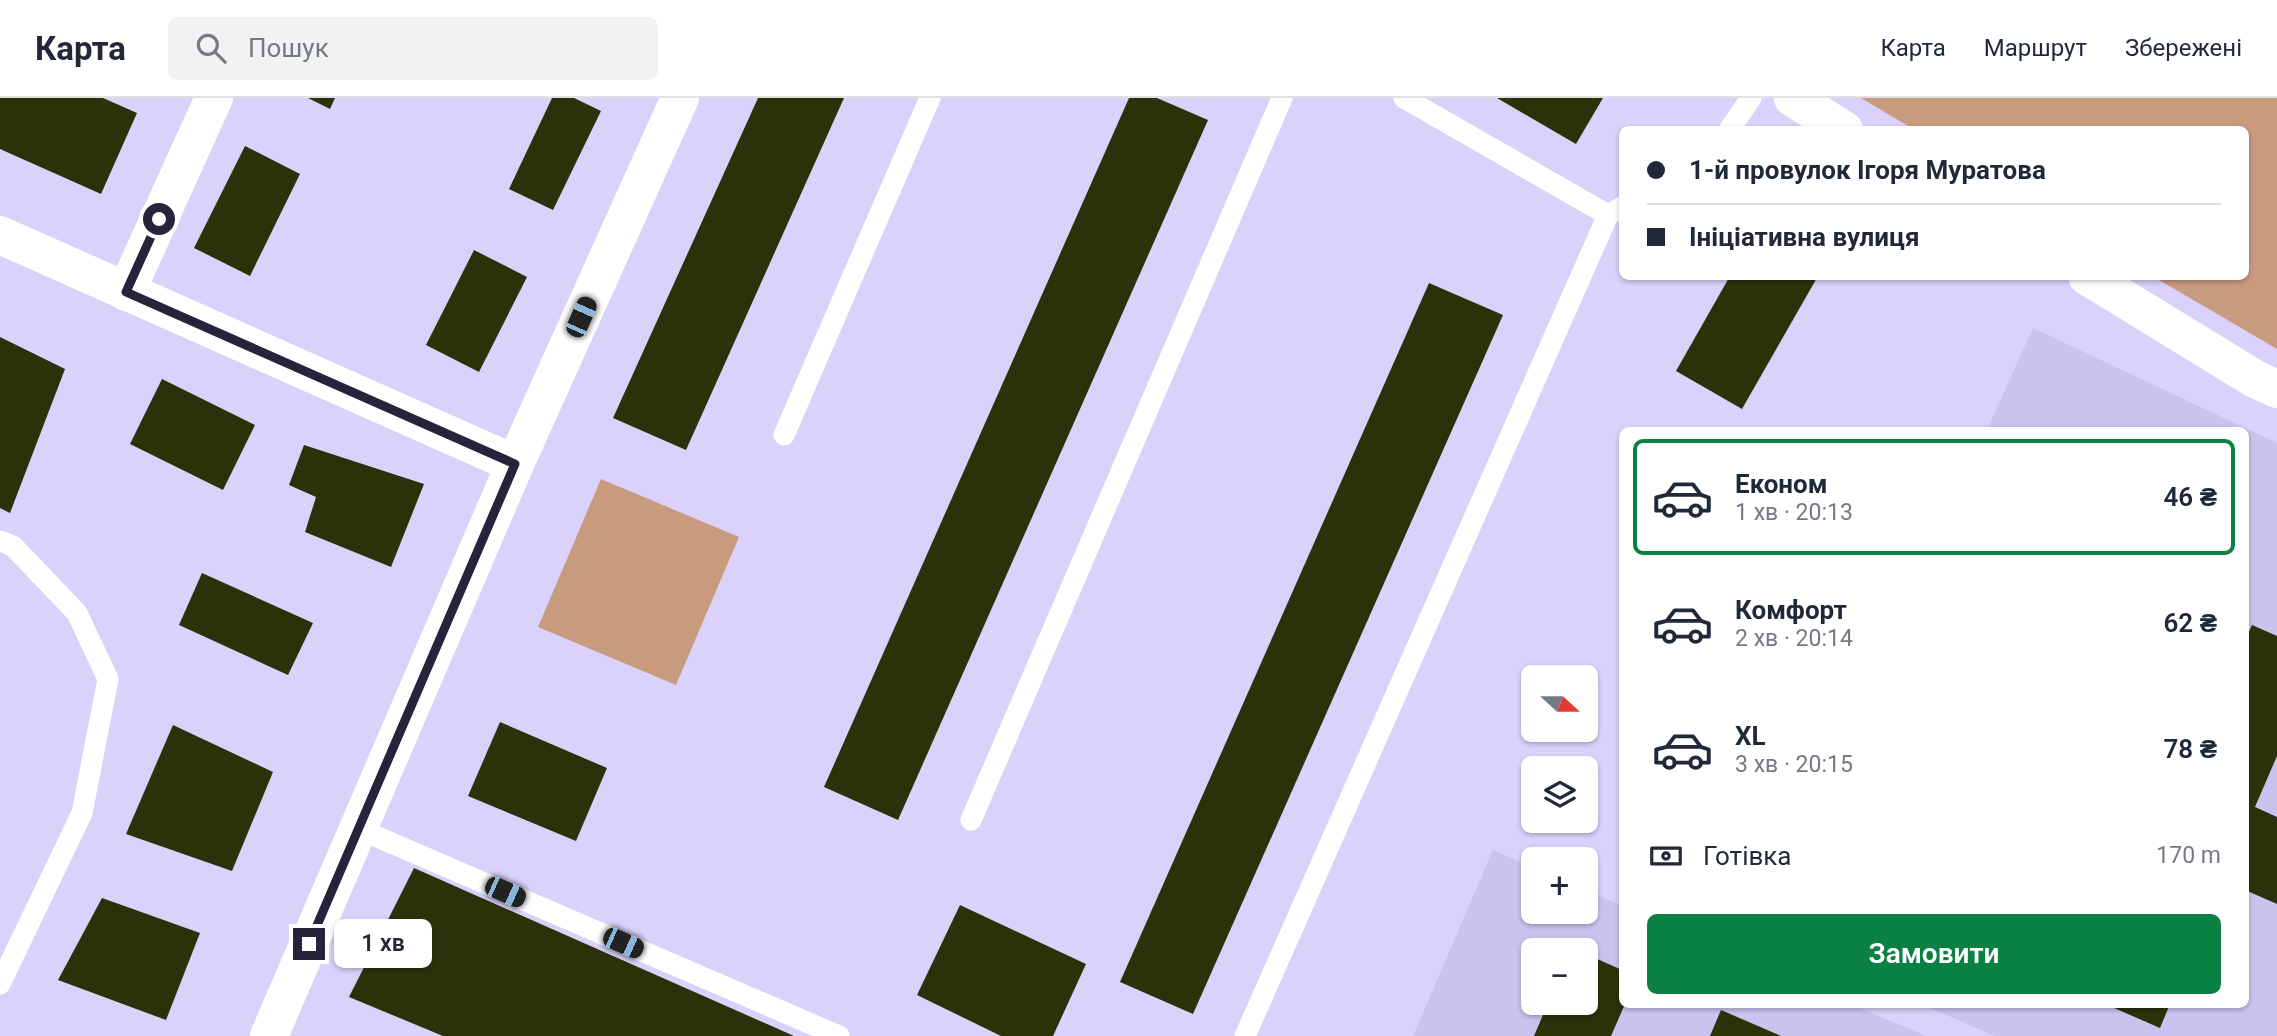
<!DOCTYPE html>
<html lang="uk">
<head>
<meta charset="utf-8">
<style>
  :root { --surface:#fff; --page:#f2f2f3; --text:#1f2937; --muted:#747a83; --line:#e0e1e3; --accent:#0b8043 }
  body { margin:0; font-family:Roboto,sans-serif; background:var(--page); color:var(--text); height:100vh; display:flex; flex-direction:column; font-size:26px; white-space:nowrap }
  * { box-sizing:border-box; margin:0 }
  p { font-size:23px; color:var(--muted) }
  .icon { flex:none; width:38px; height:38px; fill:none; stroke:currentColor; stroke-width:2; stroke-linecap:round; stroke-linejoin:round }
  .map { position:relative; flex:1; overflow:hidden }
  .details { position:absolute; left:1619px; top:329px; width:630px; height:581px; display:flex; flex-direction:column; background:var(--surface); border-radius:10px; box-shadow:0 2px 5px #0004 }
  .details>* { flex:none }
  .banner { position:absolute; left:1619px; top:28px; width:630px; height:154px; border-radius:10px; box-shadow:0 2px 5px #0004; display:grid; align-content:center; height:154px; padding:0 28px; background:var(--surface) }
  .needle { width:46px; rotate:111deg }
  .fabs { position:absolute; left:1521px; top:567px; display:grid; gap:14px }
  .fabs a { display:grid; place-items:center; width:77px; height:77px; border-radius:10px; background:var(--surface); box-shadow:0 2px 5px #0004; font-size:35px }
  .end { position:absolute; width:32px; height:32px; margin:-16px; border:9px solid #28223b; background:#fff; box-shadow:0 0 0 4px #fff }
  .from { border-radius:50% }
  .bubble { position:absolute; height:49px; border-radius:10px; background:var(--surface); box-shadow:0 2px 5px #0004; font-size:23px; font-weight:600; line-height:49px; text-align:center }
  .car { position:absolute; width:21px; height:42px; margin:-21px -10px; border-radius:9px; box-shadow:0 0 5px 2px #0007; background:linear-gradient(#222 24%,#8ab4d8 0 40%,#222 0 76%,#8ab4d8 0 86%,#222 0) }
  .banner b { display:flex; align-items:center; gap:24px; height:66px; font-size:26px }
  .banner b+b { border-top:2px solid var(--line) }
  .banner i { width:18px; height:18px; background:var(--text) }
  ul { padding:12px 0 0; list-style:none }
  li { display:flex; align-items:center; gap:21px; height:116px; margin:0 14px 10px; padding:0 14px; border:4px solid transparent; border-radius:10px }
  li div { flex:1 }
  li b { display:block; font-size:26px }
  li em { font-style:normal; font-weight:600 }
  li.selected { border-color:var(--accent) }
  li>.icon { width:63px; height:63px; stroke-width:1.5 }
  .pay { display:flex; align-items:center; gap:18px; height:77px; padding:0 28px; font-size:26px }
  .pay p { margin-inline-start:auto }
  .cta { display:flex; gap:14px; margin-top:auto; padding:14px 28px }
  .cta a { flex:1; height:80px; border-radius:10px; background:var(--accent); color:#fff; font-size:28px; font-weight:600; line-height:80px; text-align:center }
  header { display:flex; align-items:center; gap:42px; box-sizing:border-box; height:98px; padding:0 35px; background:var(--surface); border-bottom:2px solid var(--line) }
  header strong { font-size:33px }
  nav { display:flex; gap:38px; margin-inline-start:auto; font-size:24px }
  .search { width:490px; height:63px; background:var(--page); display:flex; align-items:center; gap:18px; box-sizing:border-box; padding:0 24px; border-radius:10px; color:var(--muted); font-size:26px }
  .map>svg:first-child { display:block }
</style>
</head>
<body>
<header>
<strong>Карта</strong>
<div class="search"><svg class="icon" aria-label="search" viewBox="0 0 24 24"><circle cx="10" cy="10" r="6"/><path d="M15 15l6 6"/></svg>Пошук</div>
<nav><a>Карта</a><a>Маршрут</a><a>Збережені</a></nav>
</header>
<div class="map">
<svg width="2277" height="938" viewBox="0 0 2277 938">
  <rect width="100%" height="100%" fill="#dad2fb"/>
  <!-- built -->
  <g fill="#cbc2ef" fill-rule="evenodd">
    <polygon points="2033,230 2277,345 2277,938 1994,938 1924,907 2245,906 2245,332 1987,332"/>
    <path d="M 1493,752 L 1533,770 L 1533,814 L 1586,814 L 1586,792 L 1622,808 L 1622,906 L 1853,907 L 1926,938 L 1413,938 ZM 1533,852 L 1586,852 L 1586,905 L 1533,905 Z"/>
  </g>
  <!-- green -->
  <g fill="#c99b7e">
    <polygon points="1861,0 2277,0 2277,251 2154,179 2245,178 2245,32 1913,31"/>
    <polygon points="601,381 739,439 676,587 538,529"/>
  </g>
  <!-- building -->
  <g fill="#2d310a">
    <polygon points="0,0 103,0 137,15 101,96 0,51"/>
    <polygon points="308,0 335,0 330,11"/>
    <polygon points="552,0 574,0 601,13 553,112 509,91"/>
    <polygon points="758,0 844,0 686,352 613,320"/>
    <polygon points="1129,0 1157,0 1208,22 898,722 824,689"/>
    <polygon points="1497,0 1603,0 1576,46"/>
    <polygon points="245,48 300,76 250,178 194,150"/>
    <polygon points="474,152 527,179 479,274 426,247"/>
    <polygon points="1730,178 1818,178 1742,311 1676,273"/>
    <polygon points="1429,185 1503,217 1193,916 1120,884"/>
    <polygon points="0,239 65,271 10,415 0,410"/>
    <polygon points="162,281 255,327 223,392 130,346"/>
    <polygon points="304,347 424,386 391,469 305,434 316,399 289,387"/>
    <polygon points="202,475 313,525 288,577 179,527"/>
    <polygon points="2252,527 2277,538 2277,658 2255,709 2277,719 2277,806 2245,792 2245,543"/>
    <polygon points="500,624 607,670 576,743 468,698"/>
    <polygon points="173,627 273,674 232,773 126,736"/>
    <polygon points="414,770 794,938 443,938 349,899"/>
    <polygon points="102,800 200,835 166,922 58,882"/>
    <polygon points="960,807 1086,866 1053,938 1001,938 917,897"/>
    <polygon points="1586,856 1622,872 1622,906 1625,906 1611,938 1534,938 1548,905 1586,905"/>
    <polygon points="2105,906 2170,906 2160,930"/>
    <polygon points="1721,912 1781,938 1710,938"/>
  </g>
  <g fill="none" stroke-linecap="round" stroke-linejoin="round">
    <!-- service -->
    <g stroke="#fff" stroke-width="21">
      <polyline points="1404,0 1608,117 1622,109"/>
      <polyline points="1729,32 1751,0"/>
      <polyline points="784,337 930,0"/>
      <polyline points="0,443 13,448 77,515 108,581 82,715 0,886"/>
      <polyline points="971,722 1282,0"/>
      <polyline points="359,731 839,938"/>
      <polyline points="1245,938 1608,117"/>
    </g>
    <!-- minor -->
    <g stroke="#fff" stroke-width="38">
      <polyline points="1793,0 1844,32"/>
      <polyline points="0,137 515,366"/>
      <polyline points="2087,178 2255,281 2277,291"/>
      <polyline points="126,194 214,0"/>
      <polyline points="269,938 515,366 680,0"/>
    </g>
  </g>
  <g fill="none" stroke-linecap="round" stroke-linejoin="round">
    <!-- route -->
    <polyline stroke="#28223b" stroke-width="9" points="159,121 126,194 515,366 309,846"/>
  </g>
</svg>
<div class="fabs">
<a><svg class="needle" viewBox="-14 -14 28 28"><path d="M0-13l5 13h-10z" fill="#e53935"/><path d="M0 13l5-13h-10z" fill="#747a83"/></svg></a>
<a><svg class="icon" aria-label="layers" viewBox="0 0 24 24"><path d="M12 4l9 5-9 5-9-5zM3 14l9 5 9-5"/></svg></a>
<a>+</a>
<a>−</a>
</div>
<i class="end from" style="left:159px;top:121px"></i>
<i class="end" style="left:309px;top:846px"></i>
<div class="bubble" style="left:334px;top:821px;width:98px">1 хв</div>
<i class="car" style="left:581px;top:219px;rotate:24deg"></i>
<i class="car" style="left:505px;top:794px;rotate:114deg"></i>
<i class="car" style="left:623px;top:845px;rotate:114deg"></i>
<div class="banner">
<b><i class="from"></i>1-й провулок Ігоря Муратова</b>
<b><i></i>Ініціативна вулиця</b>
</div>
<section class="details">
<ul>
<li class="selected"><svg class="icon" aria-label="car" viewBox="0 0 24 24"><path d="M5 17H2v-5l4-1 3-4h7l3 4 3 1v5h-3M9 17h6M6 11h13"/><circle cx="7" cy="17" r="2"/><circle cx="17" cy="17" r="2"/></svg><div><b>Економ</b><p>1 хв · 20:13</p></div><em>46 ₴</em></li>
<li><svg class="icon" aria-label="car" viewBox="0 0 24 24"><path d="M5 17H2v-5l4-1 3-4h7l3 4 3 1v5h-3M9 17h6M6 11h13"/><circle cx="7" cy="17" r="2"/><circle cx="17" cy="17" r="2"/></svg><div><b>Комфорт</b><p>2 хв · 20:14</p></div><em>62 ₴</em></li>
<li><svg class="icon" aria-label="car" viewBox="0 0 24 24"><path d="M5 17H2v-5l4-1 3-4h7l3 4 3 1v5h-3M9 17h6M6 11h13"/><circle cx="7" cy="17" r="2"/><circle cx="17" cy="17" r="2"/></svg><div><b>XL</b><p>3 хв · 20:15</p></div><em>78 ₴</em></li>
</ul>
<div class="pay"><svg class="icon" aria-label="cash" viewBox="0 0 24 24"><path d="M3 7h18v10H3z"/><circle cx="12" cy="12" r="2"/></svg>Готівка<p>170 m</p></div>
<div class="cta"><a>Замовити</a></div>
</section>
</div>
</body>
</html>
